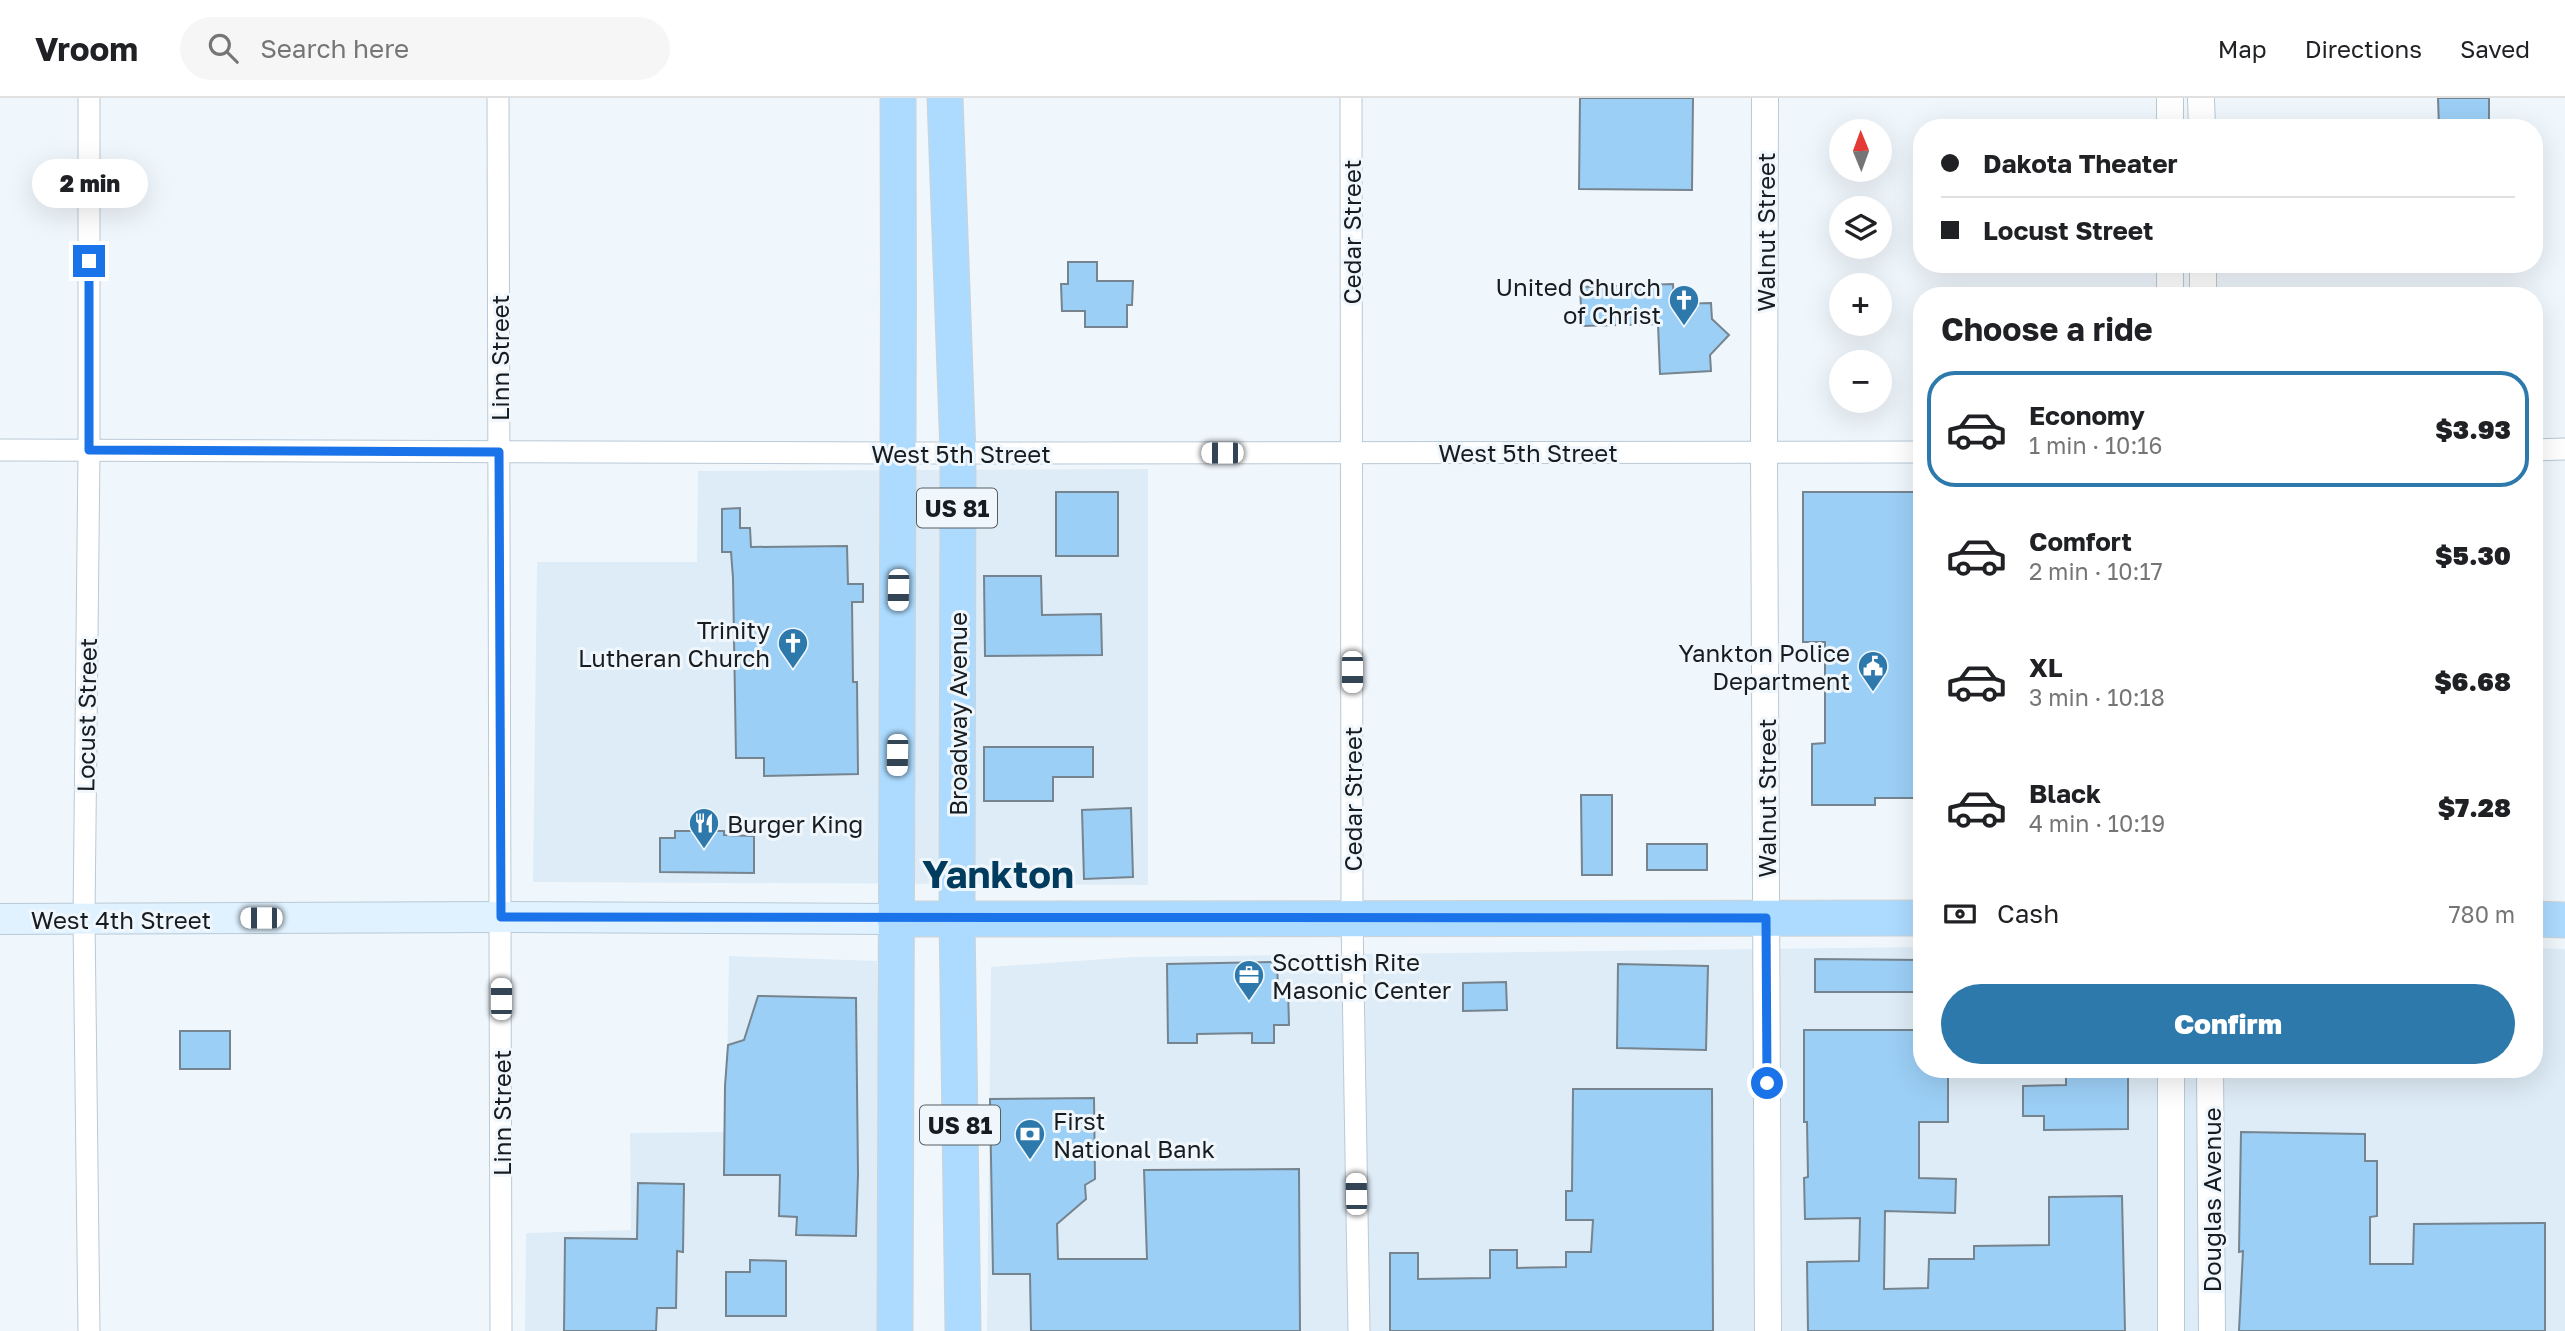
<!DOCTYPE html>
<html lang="en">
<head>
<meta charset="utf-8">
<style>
  :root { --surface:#fff; --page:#f6f6f6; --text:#202124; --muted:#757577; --line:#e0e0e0; --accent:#2d79ac }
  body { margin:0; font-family:"Golos Text",sans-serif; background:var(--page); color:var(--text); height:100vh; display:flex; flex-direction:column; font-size:26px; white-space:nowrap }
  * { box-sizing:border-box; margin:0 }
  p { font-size:23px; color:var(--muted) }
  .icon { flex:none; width:38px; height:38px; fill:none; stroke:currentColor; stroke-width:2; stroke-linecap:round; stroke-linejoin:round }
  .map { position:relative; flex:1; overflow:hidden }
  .sheet { position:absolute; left:1913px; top:189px; width:630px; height:791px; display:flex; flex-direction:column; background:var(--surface); border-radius:28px; box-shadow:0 7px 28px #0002 }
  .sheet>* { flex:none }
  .banner { position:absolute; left:1913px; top:21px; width:630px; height:154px; border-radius:28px; box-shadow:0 7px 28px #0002; display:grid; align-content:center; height:154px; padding:0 28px; background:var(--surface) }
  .needle { width:46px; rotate:359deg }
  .controls { position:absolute; left:1829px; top:21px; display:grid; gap:14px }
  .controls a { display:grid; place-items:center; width:63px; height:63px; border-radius:50%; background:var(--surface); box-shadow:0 7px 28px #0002; font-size:35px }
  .end { position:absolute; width:32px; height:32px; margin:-16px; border:9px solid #1a73e8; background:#fff; box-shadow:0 0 0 4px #fff }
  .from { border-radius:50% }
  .bubble { position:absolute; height:49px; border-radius:24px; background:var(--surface); box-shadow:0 7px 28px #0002; font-size:23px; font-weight:800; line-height:49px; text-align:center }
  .car { position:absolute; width:21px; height:42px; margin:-21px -10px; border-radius:9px; box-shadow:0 0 5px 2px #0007; background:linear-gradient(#fff 24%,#345 0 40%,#fff 0 76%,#345 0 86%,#fff 0) }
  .banner b { display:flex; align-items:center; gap:24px; height:66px; font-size:26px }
  .banner b+b { border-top:2px solid var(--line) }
  .banner i { width:18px; height:18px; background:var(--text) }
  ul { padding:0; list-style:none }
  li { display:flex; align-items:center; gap:21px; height:116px; margin:0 14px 10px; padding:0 14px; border:4px solid transparent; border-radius:28px }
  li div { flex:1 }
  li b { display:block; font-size:26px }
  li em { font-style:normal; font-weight:800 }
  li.active { border-color:var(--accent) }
  li>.icon { width:63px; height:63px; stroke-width:1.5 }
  h2 { padding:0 28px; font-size:32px; line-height:84px }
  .pay { display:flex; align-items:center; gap:18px; height:77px; padding:0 28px; font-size:26px }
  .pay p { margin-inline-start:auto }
  .primary-button { display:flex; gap:14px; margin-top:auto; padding:14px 28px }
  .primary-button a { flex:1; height:80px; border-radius:42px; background:var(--accent); color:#fff; font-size:28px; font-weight:800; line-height:80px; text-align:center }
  header { display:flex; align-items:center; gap:42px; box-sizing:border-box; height:98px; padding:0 35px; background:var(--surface); border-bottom:2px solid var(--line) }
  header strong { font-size:33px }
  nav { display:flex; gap:38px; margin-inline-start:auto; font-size:24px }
  .search { width:490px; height:63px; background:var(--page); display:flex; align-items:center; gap:18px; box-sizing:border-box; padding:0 24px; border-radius:38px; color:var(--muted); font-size:26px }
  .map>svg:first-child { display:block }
</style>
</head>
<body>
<header>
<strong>Vroom</strong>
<div class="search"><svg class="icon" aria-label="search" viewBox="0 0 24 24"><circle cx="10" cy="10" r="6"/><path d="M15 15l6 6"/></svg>Search here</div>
<nav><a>Map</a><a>Directions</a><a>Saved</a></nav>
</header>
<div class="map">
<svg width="2565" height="1233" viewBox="0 0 2565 1233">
  <rect width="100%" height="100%" fill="#f0f7fc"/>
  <!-- built -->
  <g fill="#deecf7">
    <polygon points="1148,371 1148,787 533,784 537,464 697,464 698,373"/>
    <polygon points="1921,849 1922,971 2534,971 2534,850 2565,851 2565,1233 987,1233 991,869 1133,859"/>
    <polygon points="729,858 877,863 884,1233 525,1233 526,1135 631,1132 630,1035 726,1034"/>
  </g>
  <!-- building -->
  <g fill="#9ccff6" stroke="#75848f" stroke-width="2">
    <polygon points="1580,0 1693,0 1692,92 1579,91"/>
    <polygon points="2438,0 2489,0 2489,30 2439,30"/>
    <polygon points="1068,164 1097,164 1097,183 1133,183 1132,207 1127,207 1127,229 1085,229 1085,213 1062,213 1061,186 1068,186"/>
    <polygon points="1673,186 1674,206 1711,205 1712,221 1729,237 1710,257 1711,273 1660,276 1658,226 1582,228 1580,189"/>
    <rect x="1056" y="394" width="62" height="64"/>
    <polygon points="1803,394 1922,394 1922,700 1875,700 1875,707 1812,707 1812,646 1825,645 1825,544 1803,544"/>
    <polygon points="740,410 740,430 750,430 751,449 847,448 848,486 863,486 863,504 852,504 853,584 857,584 858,676 764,678 764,660 736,660 733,480 731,454 722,454 722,411"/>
    <polygon points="984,478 1041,478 1042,517 1101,516 1102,557 985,558"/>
    <polygon points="984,649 1093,649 1093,679 1053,679 1053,703 984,703"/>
    <polygon points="1581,697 1612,697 1612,777 1582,777"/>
    <polygon points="1131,710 1133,779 1084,781 1082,712"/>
    <polygon points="675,733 724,733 724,737 754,738 754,775 660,774 660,740 675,740"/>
    <rect x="1647" y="746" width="60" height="26"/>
    <polygon points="1815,861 1922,862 1922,894 1815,894"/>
    <polygon points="1277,864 1278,891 1288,891 1289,927 1274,927 1274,945 1252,945 1252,935 1197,936 1197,945 1168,945 1167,866"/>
    <polygon points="1618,866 1708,868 1706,952 1617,950"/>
    <polygon points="1506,884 1507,912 1463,913 1463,885"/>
    <polygon points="758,898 856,900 858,1077 856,1138 796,1137 797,1119 779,1118 780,1077 724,1077 725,988 728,947 744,942"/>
    <polygon points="1804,932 1922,932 1922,971 1948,971 1948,1024 1919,1024 1919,1080 1956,1081 1955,1115 1885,1113 1884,1191 1928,1190 1929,1161 1974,1161 1974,1148 2049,1147 2049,1099 2122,1098 2125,1233 1808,1233 1807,1164 1859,1163 1860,1120 1805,1121 1804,1080 1808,1079 1807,1024 1804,1024"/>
    <rect x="180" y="933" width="50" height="38"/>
    <polygon points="2066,971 2128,971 2128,1031 2044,1032 2044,1018 2023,1018 2023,988 2066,987"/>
    <polygon points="1573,991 1712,991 1713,1233 1390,1233 1390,1155 1418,1155 1418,1181 1490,1180 1490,1152 1517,1152 1517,1170 1566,1169 1566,1154 1591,1154 1593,1122 1566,1122 1566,1093 1572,1093"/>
    <polygon points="1094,1000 1095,1081 1085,1087 1086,1101 1057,1126 1058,1161 1147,1161 1144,1072 1299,1071 1300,1233 1031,1233 1030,1176 993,1176 990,1001"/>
    <polygon points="2241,1034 2365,1036 2365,1063 2377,1063 2377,1118 2370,1119 2370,1166 2413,1166 2414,1126 2545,1125 2545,1233 2239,1233 2243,1153 2239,1154"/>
    <polygon points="638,1085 684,1086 683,1154 677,1153 676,1210 657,1210 656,1233 564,1233 565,1140 637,1141"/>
    <polygon points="750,1162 786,1163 786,1218 726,1218 726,1174 750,1174"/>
  </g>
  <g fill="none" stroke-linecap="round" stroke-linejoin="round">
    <!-- minor casing -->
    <g stroke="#b9c9d6" stroke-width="23">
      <g id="minor">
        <polyline points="89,0 89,352 84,821 89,1233"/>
        <polyline points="498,0 501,1233"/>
        <polyline points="1351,0 1352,821 1359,1233"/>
        <polyline points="0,352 899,355 1922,354"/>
        <polyline points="2534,352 2565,351"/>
      </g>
    </g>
    <!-- tertiary casing -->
    <g stroke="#b9c9d6" stroke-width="28">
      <g id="tertiary">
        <polyline points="1765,0 1764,354 1768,1233"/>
        <polyline points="2170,0 2170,30"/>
        <polyline points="2201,0 2202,30"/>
        <polyline points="2170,166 2170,198"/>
        <polyline points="2203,166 2203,198"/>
        <polyline points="2171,971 2171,1233"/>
        <polyline points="2210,971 2212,1233"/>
      </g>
    </g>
    <!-- secondary casing -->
    <g stroke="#b9c9d6" stroke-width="32">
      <polyline id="secondary" points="0,821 501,819 895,821"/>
    </g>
    <!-- trunk casing -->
    <g stroke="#d0d2d2" stroke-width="37">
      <g id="trunk">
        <polyline points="945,0 958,355 957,821 963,1233"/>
        <polyline points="895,821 1922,820"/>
        <polyline points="2534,821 2565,822"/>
        <path d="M 895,1233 C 895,822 900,411 898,0"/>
      </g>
    </g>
    <!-- minor -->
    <use href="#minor" stroke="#fff" stroke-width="21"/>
    <!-- tertiary -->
    <use href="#tertiary" stroke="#fff" stroke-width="26"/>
    <!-- secondary -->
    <use href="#secondary" stroke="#e0f2ff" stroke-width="30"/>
    <!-- trunk -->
    <use href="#trunk" stroke="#acdbff" stroke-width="35"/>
  </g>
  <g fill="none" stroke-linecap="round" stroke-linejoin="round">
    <!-- route -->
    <polyline stroke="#1a73e8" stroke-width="9" points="89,163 89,352 499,354 501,819 1766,820 1767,985"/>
  </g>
  <!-- icons -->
  <defs>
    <g id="church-pin" transform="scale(1.575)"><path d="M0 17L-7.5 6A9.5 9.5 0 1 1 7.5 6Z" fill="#2d79ac" stroke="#f0f7fc"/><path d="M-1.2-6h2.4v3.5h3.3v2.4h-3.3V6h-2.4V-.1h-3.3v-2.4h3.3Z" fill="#fff"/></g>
    <g id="civic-pin" transform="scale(1.575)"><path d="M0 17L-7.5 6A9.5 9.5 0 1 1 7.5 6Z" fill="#2d79ac" stroke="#f0f7fc"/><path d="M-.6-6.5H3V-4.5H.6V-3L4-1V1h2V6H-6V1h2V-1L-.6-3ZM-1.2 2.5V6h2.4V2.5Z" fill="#fff"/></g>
    <g id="restaurant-pin" transform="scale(1.575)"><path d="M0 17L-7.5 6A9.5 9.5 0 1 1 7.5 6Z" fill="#2d79ac" stroke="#f0f7fc"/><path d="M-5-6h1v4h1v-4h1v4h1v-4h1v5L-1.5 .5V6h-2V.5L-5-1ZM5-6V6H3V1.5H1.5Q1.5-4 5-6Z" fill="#fff"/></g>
    <g id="office-pin" transform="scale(1.575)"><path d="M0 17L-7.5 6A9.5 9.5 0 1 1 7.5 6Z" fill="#2d79ac" stroke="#f0f7fc"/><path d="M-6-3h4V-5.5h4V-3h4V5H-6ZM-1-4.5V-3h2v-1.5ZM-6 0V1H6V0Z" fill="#fff"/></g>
    <g id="bank-pin" transform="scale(1.575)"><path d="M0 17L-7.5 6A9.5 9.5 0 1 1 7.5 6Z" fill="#2d79ac" stroke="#f0f7fc"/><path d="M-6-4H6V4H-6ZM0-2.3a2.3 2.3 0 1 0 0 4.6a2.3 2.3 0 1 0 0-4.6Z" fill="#fff"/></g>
  </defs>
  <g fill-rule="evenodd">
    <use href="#church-pin" x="1684" y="202"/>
    <use href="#church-pin" x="793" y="545"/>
    <use href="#civic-pin" x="1873" y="568"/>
    <use href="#restaurant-pin" x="704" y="725"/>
    <use href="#office-pin" x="1249" y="877"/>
    <use href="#bank-pin" x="1030" y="1036"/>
  </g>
  <g text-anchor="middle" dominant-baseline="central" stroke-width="6" stroke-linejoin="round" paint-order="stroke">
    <!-- shield labels -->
    <g fill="#f0f7fc" stroke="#575e62" stroke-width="2">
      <rect x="917" y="390.5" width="80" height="39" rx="5"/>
      <rect x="920" y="1007.5" width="80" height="39" rx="5"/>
    </g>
    <g font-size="23" font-weight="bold" fill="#161c20">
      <text x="957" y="410">US 81</text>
      <text x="960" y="1027">US 81</text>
    </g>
    <!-- street labels -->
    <g font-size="24" fill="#161c20" stroke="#f0f7fc">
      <text transform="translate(1351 134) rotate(-90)">Cedar Street</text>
      <text transform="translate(1765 134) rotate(-90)">Walnut Street</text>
      <text transform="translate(499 260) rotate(-90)">Linn Street</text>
      <text x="1528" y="354">West 5th Street</text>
      <text x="961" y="355">West 5th Street</text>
      <text transform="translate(957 616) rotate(-90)">Broadway Avenue</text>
      <text transform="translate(86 617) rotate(-89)">Locust Street</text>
      <text transform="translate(1766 700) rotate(-90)">Walnut Street</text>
      <text transform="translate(1352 701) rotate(-90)">Cedar Street</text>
      <text x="121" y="821">West 4th Street</text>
      <text transform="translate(501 1015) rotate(-90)">Linn Street</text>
      <text transform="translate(2211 1102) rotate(-90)">Douglas Avenue</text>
    </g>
    <!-- poi labels -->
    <g font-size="24" fill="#161c20" stroke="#f0f7fc" text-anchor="end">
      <text x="1661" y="188">United Church<tspan x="1661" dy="28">of Christ</tspan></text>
      <text x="770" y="531">Trinity<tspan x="770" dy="28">Lutheran Church</tspan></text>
      <text x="1850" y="554">Yankton Police<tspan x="1850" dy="28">Department</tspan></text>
      <text x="727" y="725" text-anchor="start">Burger King</text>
      <text x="1272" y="863" text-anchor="start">Scottish Rite<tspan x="1272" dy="28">Masonic Center</tspan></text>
      <text x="1053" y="1022" text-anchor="start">First<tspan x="1053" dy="28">National Bank</tspan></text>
    </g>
    <!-- town labels -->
    <g font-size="38" font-weight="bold" fill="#013c5e" stroke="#f0f7fc">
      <text x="998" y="775">Yankton</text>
    </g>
  </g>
</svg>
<div class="controls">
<a><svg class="needle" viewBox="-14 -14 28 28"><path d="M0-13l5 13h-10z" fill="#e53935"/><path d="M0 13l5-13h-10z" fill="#757577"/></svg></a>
<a><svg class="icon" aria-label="layers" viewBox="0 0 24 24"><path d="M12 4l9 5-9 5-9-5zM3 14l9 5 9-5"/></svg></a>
<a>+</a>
<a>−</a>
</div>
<i class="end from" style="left:1767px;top:985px"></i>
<i class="end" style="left:89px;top:163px"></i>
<div class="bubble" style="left:32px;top:61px;width:116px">2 min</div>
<i class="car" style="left:1222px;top:355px;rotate:270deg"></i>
<i class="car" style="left:898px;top:492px;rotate:181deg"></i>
<i class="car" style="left:1352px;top:574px;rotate:180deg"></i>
<i class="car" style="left:897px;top:657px;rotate:181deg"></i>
<i class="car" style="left:261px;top:820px;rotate:270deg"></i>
<i class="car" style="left:501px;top:901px;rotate:0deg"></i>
<i class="car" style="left:1356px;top:1096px;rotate:359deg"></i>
<div class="banner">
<b><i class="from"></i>Dakota Theater</b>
<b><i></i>Locust Street</b>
</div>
<section class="sheet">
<h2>Choose a ride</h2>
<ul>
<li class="active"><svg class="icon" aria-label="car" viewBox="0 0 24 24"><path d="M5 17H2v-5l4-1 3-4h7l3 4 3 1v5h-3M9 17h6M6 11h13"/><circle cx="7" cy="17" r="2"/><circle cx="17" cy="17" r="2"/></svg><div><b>Economy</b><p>1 min · 10:16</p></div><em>$3.93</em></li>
<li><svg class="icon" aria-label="car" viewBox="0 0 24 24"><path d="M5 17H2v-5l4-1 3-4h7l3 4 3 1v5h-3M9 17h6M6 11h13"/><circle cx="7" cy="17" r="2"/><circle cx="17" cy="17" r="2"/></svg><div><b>Comfort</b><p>2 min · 10:17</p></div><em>$5.30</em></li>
<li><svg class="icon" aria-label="car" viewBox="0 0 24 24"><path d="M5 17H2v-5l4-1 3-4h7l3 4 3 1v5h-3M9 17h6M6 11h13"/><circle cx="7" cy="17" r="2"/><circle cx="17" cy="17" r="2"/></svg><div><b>XL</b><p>3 min · 10:18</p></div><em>$6.68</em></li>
<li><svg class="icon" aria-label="car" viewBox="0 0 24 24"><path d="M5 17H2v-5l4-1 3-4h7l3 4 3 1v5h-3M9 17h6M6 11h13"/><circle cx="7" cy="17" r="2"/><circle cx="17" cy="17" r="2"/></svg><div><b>Black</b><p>4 min · 10:19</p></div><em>$7.28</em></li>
</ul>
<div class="pay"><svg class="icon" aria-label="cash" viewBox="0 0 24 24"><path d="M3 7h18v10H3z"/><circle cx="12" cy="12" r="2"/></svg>Cash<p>780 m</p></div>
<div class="primary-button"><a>Confirm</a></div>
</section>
</div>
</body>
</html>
